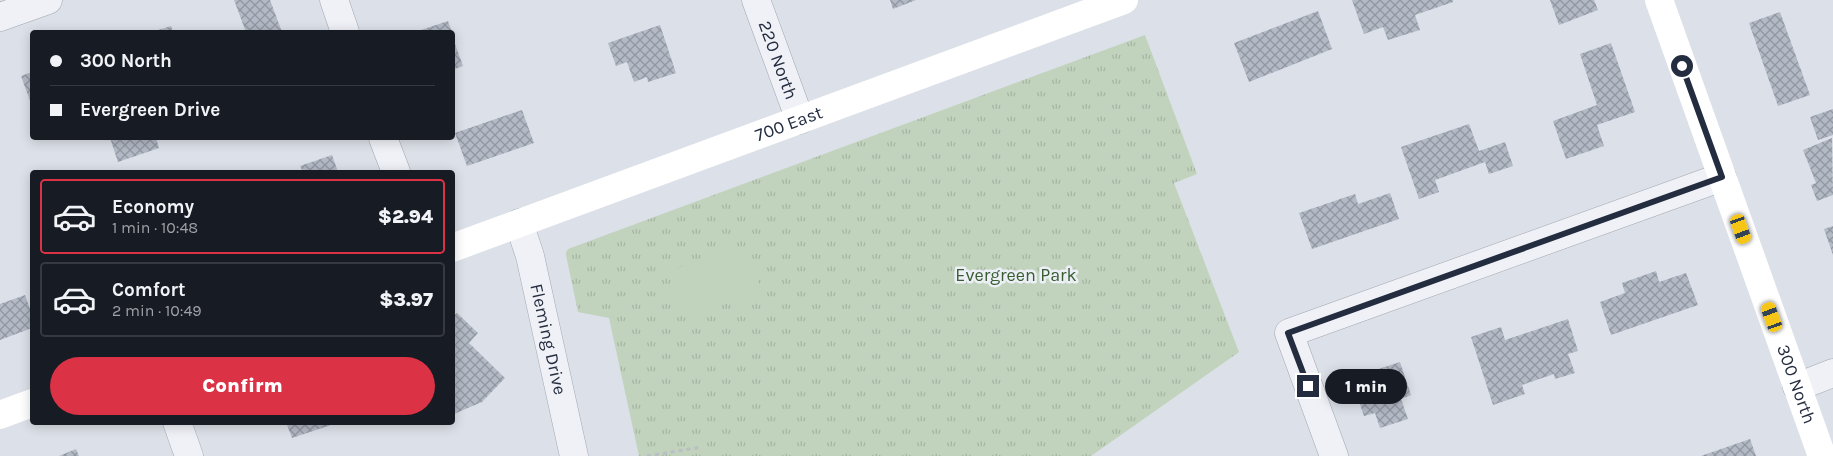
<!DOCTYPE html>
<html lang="en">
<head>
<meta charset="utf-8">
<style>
  :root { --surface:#171b24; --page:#20242c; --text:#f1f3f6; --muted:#9ea1a6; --line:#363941; --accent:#dc3245 }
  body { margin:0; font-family:Karla,sans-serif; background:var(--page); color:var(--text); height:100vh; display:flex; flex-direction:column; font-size:19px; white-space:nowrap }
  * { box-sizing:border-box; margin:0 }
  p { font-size:16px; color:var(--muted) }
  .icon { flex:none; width:28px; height:28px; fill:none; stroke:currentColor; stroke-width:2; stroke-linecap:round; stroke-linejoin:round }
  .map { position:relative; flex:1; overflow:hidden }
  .sheet { position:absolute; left:30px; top:170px; width:425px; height:255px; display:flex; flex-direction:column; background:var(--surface); border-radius:5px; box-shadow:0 2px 12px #0003 }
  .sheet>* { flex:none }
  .hud { position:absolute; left:30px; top:30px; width:425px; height:110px; border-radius:5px; box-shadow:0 2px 12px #0003; display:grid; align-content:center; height:110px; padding:0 20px; background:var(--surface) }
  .end { position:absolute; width:22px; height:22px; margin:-11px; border:6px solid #242d40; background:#fff; box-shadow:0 0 0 2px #fff }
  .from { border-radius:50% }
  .bubble { position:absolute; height:35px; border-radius:18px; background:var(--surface); box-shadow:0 2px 12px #0003; font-size:16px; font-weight:800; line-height:35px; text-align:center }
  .car { position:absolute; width:15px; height:30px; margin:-15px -8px; border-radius:6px; box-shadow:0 0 4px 1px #0007; background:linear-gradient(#f5c518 24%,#345 0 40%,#f5c518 0 76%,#345 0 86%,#f5c518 0) }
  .hud b { display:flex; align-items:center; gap:18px; height:48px; font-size:19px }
  .hud b+b { border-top:1px solid var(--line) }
  .hud i { width:12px; height:12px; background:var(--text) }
  ul { padding:9px 0 0; list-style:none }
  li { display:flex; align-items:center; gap:15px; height:75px; margin:0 10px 8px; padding:0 10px; border:2px solid var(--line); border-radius:5px }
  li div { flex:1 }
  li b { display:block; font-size:19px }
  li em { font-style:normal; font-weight:800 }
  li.active { border-color:var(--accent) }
  li>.icon { width:45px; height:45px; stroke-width:1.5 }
  .button { display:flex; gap:10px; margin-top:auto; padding:10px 20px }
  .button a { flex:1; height:58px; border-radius:30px; background:var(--accent); color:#fff; font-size:20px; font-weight:800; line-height:58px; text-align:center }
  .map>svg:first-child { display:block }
</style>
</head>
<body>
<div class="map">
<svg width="1833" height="456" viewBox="0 0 1833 456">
  <defs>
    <pattern id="grass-tufts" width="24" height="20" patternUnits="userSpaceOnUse" patternTransform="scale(1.25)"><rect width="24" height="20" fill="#c1d3bc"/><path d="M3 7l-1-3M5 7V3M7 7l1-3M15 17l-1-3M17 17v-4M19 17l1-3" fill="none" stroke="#a6b5a3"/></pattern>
    <pattern id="building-cross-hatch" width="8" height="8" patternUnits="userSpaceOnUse" patternTransform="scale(1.25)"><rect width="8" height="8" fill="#b3b9c5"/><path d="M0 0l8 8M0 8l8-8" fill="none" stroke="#9197a1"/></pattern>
  </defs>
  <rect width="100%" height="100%" fill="#dce0e8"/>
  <!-- grass -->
  <polygon fill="url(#grass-tufts)" points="1145,35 1197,174 1174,183 1239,352 1091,456 639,456 609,318 578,312 566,255 566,252 568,249"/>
  <!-- pitch -->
  <polygon fill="#c1d3bc" points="748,247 762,293 683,316 670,270"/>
  <!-- building -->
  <g fill="url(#building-cross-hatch)">
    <polygon points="234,0 270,0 282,32 246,32"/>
    <polygon points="890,0 916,0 893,9"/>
    <polygon points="1352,0 1453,0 1453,2 1415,15 1420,30 1388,40 1383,27 1364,34"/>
    <polygon points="1550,0 1594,0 1598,10 1559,25"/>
    <polygon points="1318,11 1332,49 1249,82 1234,43"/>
    <polygon points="1780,12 1810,95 1778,106 1749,23"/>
    <polygon points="448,21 452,32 415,32"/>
    <polygon points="660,25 676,73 648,82 647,77 634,82 627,62 616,66 608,43"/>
    <polygon points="171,26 173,32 152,32"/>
    <polygon points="452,36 463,66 452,70"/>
    <polygon points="1611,43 1635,112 1597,125 1604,146 1566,159 1553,121 1597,105 1580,54"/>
    <polygon points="32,72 32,106 21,76"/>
    <polygon points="1833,109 1833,135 1818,140 1810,117"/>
    <polygon points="522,110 534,143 467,166 455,133"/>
    <polygon points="1469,124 1479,151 1505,142 1513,166 1489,174 1485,162 1435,180 1439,192 1419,199 1401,147"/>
    <polygon points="110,138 156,138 159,148 118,162"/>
    <polygon points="1832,138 1833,195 1817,201 1811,185 1816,183 1803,150"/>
    <polygon points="332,155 338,172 303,172 300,166"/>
    <polygon points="1390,193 1399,219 1312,249 1299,213 1355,194 1358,204"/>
    <polygon points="1833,226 1833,255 1824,229"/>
    <polygon points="1656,271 1659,282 1686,273 1698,305 1611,335 1600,302 1625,293 1622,283"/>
    <polygon points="25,295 32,314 32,328 0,340 0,304"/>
    <polygon points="457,313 478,333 469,343 505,378 482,402 454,414 452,412 452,317"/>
    <polygon points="1568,319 1578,351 1568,354 1575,373 1555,379 1554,374 1522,385 1525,394 1493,405 1471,337 1501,327 1505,340"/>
    <polygon points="1400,362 1411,395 1401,399 1408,419 1380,428 1375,413 1364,416 1351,378"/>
    <polygon points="286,422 337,422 337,423 292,438"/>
    <polygon points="1750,439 1756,456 1701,456"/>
    <polygon points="76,449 79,456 59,456"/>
  </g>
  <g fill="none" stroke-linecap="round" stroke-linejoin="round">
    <!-- street casing -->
    <g stroke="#a1a7b2" stroke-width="29">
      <g id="street">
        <polyline points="334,0 345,32"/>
        <path id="s1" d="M 756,0 L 800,120"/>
        <polyline points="0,17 48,0"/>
        <polyline points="383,138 396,172"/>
        <path id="s2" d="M 519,223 L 530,256 L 574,456"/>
        <polyline points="1797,387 1833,373"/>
        <polyline points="177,422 189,456"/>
        <polyline points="1334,456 1289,333 1722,177"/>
      </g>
    </g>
    <!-- path -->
    <polyline stroke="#babec7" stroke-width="3" stroke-dasharray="4 4" stroke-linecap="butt" points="647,456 702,447"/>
    <!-- street -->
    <use href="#street" stroke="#eff1f6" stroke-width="28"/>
    <!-- secondary -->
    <g stroke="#fff" stroke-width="28">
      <path id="s3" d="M 1659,0 L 1822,456"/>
      <path id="s4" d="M 452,248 L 1124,0"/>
      <polyline points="0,415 32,403"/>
    </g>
  </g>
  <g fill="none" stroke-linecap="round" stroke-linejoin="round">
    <!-- route -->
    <polyline stroke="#242d40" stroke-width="6" points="1308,386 1288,333 1722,177 1682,66"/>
  </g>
  <g text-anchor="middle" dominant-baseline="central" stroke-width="5" stroke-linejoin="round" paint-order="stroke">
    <!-- street labels -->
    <g font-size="18" fill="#242d40" stroke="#eceff6">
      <text stroke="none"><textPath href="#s1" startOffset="64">220 North</textPath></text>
      <text stroke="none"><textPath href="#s4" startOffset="359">700 East</textPath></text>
      <text stroke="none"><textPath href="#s2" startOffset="120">Fleming Drive</textPath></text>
      <text stroke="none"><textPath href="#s3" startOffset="408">300 North</textPath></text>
    </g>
    <!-- park labels -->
    <g font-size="18" fill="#375d30" stroke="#eceff6">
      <text x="1016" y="275">Evergreen Park</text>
    </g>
  </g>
</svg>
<i class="end from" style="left:1682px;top:66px"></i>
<i class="end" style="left:1308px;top:386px"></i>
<div class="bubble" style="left:1325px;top:369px;width:82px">1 min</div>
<i class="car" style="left:1741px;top:229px;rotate:160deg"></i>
<i class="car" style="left:1772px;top:317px;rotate:340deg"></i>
<div class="hud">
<b><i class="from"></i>300 North</b>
<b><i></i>Evergreen Drive</b>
</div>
<section class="sheet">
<ul>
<li class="active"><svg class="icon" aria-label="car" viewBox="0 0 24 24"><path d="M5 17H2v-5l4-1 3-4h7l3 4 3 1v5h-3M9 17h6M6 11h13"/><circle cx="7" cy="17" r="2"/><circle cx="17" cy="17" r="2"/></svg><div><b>Economy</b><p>1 min · 10:48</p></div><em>$2.94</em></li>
<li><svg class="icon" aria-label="car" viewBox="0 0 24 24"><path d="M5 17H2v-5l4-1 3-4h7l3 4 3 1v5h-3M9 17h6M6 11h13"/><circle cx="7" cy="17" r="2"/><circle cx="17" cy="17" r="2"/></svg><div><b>Comfort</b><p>2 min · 10:49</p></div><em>$3.97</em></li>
</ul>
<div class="button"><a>Confirm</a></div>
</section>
</div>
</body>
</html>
